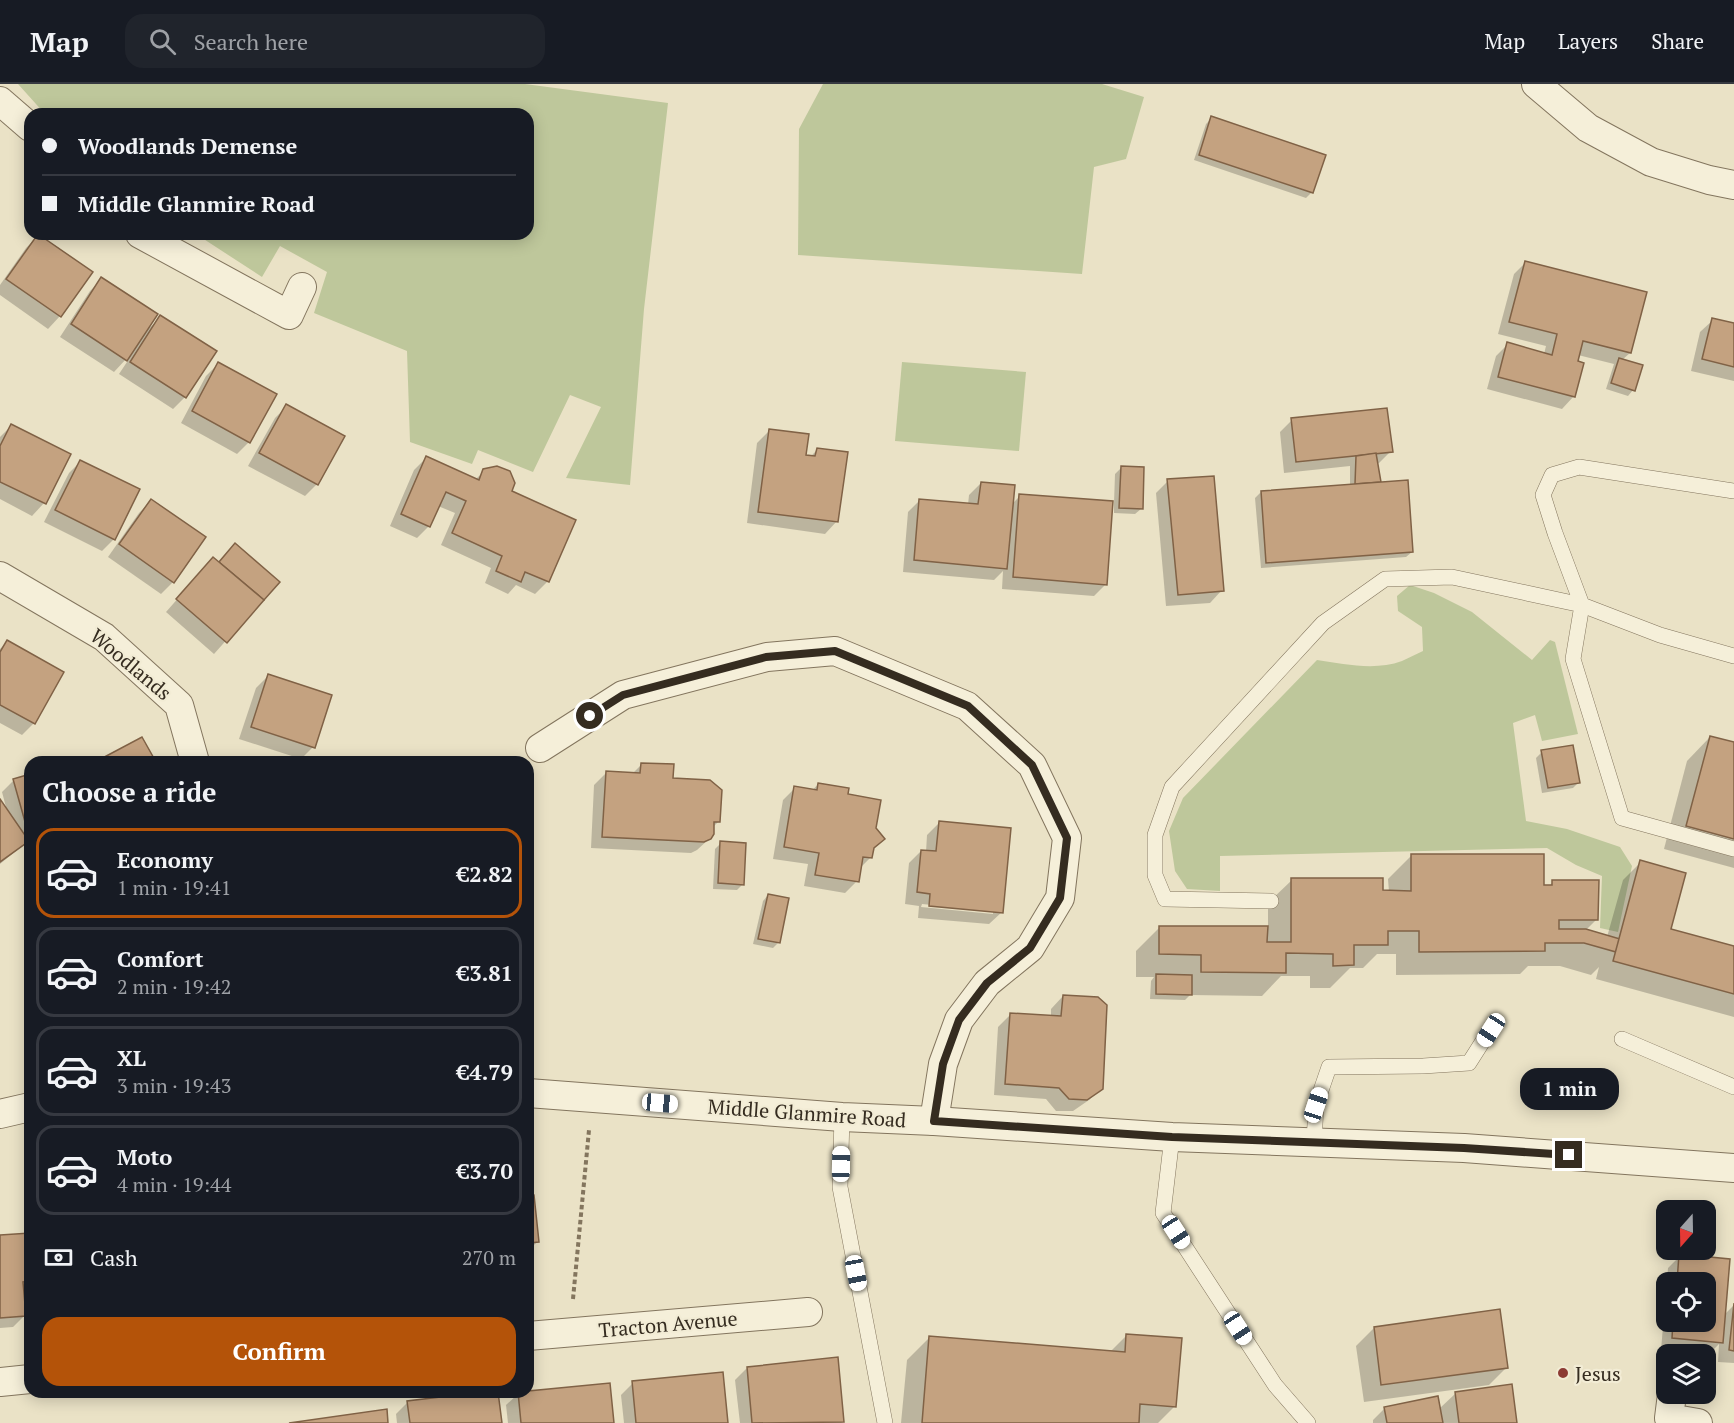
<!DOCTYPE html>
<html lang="en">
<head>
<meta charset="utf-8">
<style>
  :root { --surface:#171b24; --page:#20242c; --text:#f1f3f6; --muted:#9ea1a6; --line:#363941; --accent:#b45309 }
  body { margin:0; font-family:"PT Serif",serif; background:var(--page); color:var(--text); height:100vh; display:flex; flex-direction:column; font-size:22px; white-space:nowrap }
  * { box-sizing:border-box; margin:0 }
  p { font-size:20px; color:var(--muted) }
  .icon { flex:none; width:33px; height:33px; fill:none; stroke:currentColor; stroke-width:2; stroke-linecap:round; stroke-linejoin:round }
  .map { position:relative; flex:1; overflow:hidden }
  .side { position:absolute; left:24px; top:672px; width:510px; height:642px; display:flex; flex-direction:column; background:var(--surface); border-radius:18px; box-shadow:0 3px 15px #0003 }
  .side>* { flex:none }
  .top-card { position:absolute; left:24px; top:24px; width:510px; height:132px; border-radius:18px; box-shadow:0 3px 15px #0003; display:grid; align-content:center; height:132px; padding:0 18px; background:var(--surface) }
  .needle { width:39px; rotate:200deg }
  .fabs { position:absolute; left:1656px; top:1116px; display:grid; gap:12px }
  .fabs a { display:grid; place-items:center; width:60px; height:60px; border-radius:12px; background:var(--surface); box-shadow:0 3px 15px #0003; font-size:30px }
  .end { position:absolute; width:27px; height:27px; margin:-14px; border:8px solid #352c20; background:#fff; box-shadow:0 0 0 3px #fff }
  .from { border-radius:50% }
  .bubble { position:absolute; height:42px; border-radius:18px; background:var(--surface); box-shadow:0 3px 15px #0003; font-size:20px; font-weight:700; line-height:42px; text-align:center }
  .car { position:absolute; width:18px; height:36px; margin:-18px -9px; border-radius:8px; box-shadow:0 0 4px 2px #0007; background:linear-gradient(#fff 24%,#345 0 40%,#fff 0 76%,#345 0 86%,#fff 0) }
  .top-card b { display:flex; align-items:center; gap:21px; height:57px; font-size:22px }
  .top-card b+b { border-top:2px solid var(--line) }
  .top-card i { width:15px; height:15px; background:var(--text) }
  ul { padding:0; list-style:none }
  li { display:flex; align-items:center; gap:18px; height:90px; margin:0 12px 9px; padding:0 6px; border:3px solid var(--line); border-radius:18px }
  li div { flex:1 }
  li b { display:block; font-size:22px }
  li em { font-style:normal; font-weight:700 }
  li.current { border-color:var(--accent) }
  li>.icon { width:54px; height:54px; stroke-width:1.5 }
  h2 { padding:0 18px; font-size:27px; line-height:72px }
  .pay { display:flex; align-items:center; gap:15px; height:66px; padding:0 18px; font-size:22px }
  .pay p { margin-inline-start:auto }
  .cta { display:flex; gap:12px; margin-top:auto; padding:12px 18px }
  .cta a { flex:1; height:69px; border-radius:18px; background:var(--accent); color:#fff; font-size:24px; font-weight:700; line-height:69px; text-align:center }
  header { display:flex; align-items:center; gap:36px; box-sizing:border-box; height:84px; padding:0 30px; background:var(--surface); border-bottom:2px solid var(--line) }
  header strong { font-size:28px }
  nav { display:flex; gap:33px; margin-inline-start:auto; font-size:21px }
  .search { width:420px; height:54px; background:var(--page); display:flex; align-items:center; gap:15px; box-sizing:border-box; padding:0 21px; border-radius:18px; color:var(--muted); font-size:22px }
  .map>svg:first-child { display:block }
</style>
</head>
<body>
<header>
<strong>Map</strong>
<div class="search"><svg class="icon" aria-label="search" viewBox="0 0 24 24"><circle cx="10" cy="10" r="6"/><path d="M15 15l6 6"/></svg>Search here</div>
<nav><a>Map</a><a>Layers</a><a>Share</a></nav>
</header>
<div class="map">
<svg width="1734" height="1339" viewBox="0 0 1734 1339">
  <rect width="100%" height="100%" fill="#eae2c6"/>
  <!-- green -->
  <g fill="#bec79b">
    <polygon points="18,0 525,0 668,19 644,225 630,401 566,394 601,323 570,311 533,388 478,366 472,380 410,358 407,267 314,229 327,188 280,162 262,193 196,150 528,150 528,30 45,30"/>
    <polygon points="823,0 1102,0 1144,13 1126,75 1094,83 1082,190 798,171 799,45"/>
    <polygon points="902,278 1026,288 1019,367 895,357"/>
    <path d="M 1410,501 L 1434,509 L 1472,528 L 1532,576 L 1550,556 L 1555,558 L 1578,650 L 1542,657 L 1535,631 L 1513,639 L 1526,737 L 1567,745 L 1620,763 L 1632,782 L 1618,848 L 1600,844 L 1602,792 L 1576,781 L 1547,764 L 1220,772 L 1220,807 L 1187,805 L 1175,787 L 1169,747 L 1183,714 L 1317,576 C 1344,580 1375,587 1402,577 C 1409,574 1416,570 1423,567 L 1422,543 L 1398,527 L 1397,512 Z"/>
  </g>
  <!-- shadow -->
  <g fill="#0003" fill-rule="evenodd">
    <polygon points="1212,34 1312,108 1306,114 1194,76 1206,40"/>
    <polygon points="38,152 91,188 60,232 48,245 0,211 0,201 26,164"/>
    <polygon points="1526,178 1630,269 1622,276 1633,306 1628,312 1606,305 1614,280 1578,271 1574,312 1562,325 1487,305 1496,272 1508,260 1544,270 1546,262 1498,250 1514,190"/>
    <polygon points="102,195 146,247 161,233 215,268 185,313 173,325 119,290 129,275 127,274 114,288 60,253 90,207"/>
    <polygon points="1713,236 1734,241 1734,297 1691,287 1700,248"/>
    <polygon points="218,280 249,358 237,370 181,339 206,292"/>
    <polygon points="287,322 317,400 305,412 248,382 275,334"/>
    <polygon points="1292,336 1391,367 1379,379 1376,380 1380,399 1412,468 1406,473 1261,484 1255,414 1261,408 1350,401 1350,382 1284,389 1280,348"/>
    <polygon points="11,342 69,371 44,419 32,432 0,415 0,353"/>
    <polygon points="769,347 805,372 810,373 817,366 837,437 825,450 747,439 757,359"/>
    <polygon points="426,374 475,396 484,387 510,408 574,436 547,498 535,510 516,501 508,510 485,499 491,484 441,461 455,429 438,422 429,442 417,454 390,442 414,386"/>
    <polygon points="81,377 114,455 102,467 44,438 69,389"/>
    <polygon points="1121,384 1141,425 1135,430 1114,429 1114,419 1112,419 1106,500 1094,512 1002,505 1003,487 994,496 903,488 908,428 920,416 968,421 969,411 981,399 1012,420 1020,412 1114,419 1115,390"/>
    <polygon points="1168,397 1222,506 1210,519 1166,522 1156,409"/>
    <polygon points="151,417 173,498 161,510 108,473 139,429"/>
    <polygon points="229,467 278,498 214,570 166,528 202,487 219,479"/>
    <polygon points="7,558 34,639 22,651 0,639 0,565"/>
    <polygon points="268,592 313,663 301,675 239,655 256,604"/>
    <polygon points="1710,653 1734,660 1734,784 1664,765 1687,677"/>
    <polygon points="1542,668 1579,698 1573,704 1542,709 1536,674"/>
    <polygon points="642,680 719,737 713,743 710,754 697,766 691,769 591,764 594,701 606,689 632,690"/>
    <polygon points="30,692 30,759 23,761 0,780 0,718 7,727 2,708 14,696"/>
    <polygon points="818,700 846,712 872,766 871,773 859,785 857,797 845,809 804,802 808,780 773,775 783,716 795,704 812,707"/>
    <path d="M 939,739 L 1002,828 L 989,840 L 918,834 L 919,822 L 905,820 L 909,779 L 921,767 L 926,768 L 927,751 ZM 922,820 L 993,827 L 993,830 L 921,823 Z"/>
    <polygon points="721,759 743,800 737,806 713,805 715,765"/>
    <polygon points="1412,771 1542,803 1548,803 1553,798 1597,835 1585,847 1607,853 1623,796 1641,778 1669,846 1734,864 1734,933 1596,895 1599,883 1591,891 1560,882 1528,882 1520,890 1396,891 1396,870 1377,870 1363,884 1350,884 1330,904 1310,904 1310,892 1281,892 1262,912 1190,911 1185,916 1150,915 1151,897 1154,893 1136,893 1136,867 1160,843 1268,843 1268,819 1292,796 1389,808 1388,795"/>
    <polygon points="768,811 778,859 773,864 753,860 763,817"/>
    <polygon points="1063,912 1102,1004 1089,1016 1073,1027 1056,1027 1046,1015 994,1011 998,943 1010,931 1051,933 1051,925"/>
    <polygon points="528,1113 537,1158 528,1167"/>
    <polygon points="30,1150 30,1207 23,1208 25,1231 13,1243 0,1244 0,1153"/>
    <path d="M 1680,1172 L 1728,1176 L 1724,1231 L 1734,1221 L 1734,1279 L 1718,1278 L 1719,1260 L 1709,1270 L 1661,1266 L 1668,1184 ZM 1666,1198 L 1706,1198 L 1706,1238 L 1666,1238 Z"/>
    <polygon points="1374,1244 1507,1283 1489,1301 1364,1318 1356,1262"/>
    <polygon points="1127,1251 1175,1322 1158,1339 901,1339 907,1276 930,1253 1110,1268"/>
    <polygon points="747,1284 843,1338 841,1339 740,1339 735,1296"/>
    <polygon points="633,1299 727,1339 624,1339 621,1311"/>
    <polygon points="496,1308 500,1339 397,1339 396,1330 408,1318"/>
    <polygon points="519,1309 613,1339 508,1339 506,1321"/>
    <polygon points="1456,1309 1516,1339 1373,1339 1373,1336 1385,1324 1439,1325"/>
  </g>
  <!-- building -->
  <g fill="#c4a280" stroke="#806246" stroke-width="1.5">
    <polygon points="1211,32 1326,71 1313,109 1199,71"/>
    <polygon points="38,150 93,188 61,233 6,195"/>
    <polygon points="1525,177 1647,208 1631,269 1583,257 1578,277 1584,279 1575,313 1498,293 1507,258 1552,271 1557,250 1509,238"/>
    <polygon points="101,193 158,230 127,277 71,240"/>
    <polygon points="160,231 217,267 186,314 130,278"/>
    <polygon points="1712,234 1734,239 1734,283 1702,275"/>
    <polygon points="1619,274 1643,281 1635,307 1611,299"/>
    <polygon points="218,278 277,310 250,359 192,327"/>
    <polygon points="286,320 345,352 318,401 259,369"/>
    <polygon points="1387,324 1393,368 1296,378 1291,334"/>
    <polygon points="11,340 71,370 46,420 0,398 0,362"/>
    <polygon points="769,345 809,350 806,371 815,372 817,364 848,368 838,438 758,428"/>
    <polygon points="1376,369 1381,398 1355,400 1356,372"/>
    <polygon points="426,372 479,396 483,385 497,382 510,387 515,399 512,407 576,436 549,498 525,488 521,498 496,487 502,472 452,449 466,417 446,408 430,443 401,430"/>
    <polygon points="80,376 140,405 115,456 55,426"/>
    <polygon points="1121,382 1144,383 1143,425 1119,424"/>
    <polygon points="1214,392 1224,507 1178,511 1167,395"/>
    <polygon points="1408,396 1413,468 1266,479 1261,407"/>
    <polygon points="981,398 1015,401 1007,485 914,476 919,415 978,420"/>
    <polygon points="1019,410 1113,417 1107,501 1013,493"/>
    <polygon points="151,415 206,453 174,499 119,460"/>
    <polygon points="235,459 280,498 264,516 219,478"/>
    <polygon points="213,473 264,516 227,559 176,515"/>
    <polygon points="7,556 64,588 35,640 0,621 0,568"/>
    <polygon points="268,590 332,611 315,664 251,643"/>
    <polygon points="1710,652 1734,658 1734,755 1686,742"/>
    <polygon points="142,653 156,678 95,678"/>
    <polygon points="1573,661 1580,699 1548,704 1541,666"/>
    <polygon points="641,679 674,680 673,694 710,696 722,706 720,738 714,738 714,750 711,755 704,758 602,753 606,687 640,689"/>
    <polygon points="30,690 30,752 29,752 13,695"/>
    <polygon points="818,699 849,704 848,710 881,716 876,744 885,755 874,764 872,774 863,773 859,798 815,791 819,769 784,763 794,702 817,706"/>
    <polygon points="0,715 29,757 0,778"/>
    <polygon points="939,737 1011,744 1003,829 929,822 930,810 917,808 921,766 936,767"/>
    <polygon points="720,757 746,759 744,801 718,799"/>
    <polygon points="1411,770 1544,770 1544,801 1552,801 1552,796 1599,796 1598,836 1559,836 1559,845 1586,845 1620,855 1616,868 1584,859 1545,859 1545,867 1419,868 1419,847 1388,847 1388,861 1354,861 1354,881 1333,882 1333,870 1286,869 1286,889 1201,888 1201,871 1159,870 1159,842 1268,842 1267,858 1291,858 1291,794 1383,794 1383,806 1411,807"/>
    <polygon points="1640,776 1686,789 1671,845 1734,862 1734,910 1613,877"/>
    <polygon points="768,810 789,814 780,859 758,855"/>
    <polygon points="1156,890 1192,891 1192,911 1156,910"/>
    <polygon points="1063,911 1098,913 1107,921 1103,1005 1087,1016 1069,1015 1059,1004 1005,1000 1010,929 1061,932"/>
    <polygon points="534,1111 539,1158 528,1159 528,1112"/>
    <polygon points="30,1149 30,1197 23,1198 26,1232 0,1234 0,1151"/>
    <polygon points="1679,1170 1730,1175 1723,1259 1672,1254 1673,1238 1706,1238 1706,1198 1677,1198"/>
    <polygon points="1734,1219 1734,1267 1729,1266"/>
    <polygon points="1500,1225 1508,1284 1381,1301 1374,1243"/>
    <polygon points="1126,1250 1182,1254 1176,1323 1140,1320 1139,1339 922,1339 929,1252 1125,1268"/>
    <polygon points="838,1273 844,1338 752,1339 747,1283"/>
    <polygon points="723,1288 728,1339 636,1339 632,1297"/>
    <polygon points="610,1299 614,1339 521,1339 518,1308"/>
    <polygon points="1512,1300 1517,1339 1459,1339 1455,1308"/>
    <polygon points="483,1308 498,1308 502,1339 410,1339 407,1317"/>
    <polygon points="1438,1312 1443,1339 1387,1339 1384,1323"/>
    <polygon points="387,1325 388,1339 289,1339"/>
  </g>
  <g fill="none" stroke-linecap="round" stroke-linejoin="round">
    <!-- lane casing -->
    <g stroke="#83755e" stroke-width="16">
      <g id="lane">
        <polyline points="1734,407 1579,383 1552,391 1543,411 1555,449 1582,521 1660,551 1734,572"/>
        <polyline points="1271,817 1165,815 1155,791 1155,751 1172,703 1323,539 1385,495 1452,493 1582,521 1573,575 1622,734 1734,765"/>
        <polyline points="1622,955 1734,1003"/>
        <polyline points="842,1033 840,1103 885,1339"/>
        <polyline points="1172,1053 1163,1129 1275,1301 1308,1339"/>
        <polyline points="1314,1059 1316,1021 1329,983 1423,982 1469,979 1490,946"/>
      </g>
    </g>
    <!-- street casing -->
    <g stroke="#83755e" stroke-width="30">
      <g id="street">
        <polyline points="1536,0 1588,44 1651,78 1709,96 1734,101"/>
        <polyline points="0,17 30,43"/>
        <polyline points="140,150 289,231 302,203"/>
        <polyline points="0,492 104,553 179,621 195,678"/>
        <polyline points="540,664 623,611 767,573 835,567 967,622 1032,681 1067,754 1060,814 1030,864 987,899 959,936 943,980 934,1037"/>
        <polyline points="528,1009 842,1033 934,1037 1172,1053 1464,1064 1734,1084"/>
        <polyline points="0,1030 30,1023"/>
        <polyline points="528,1252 808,1228"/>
        <polyline points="0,1298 30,1295"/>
        <polyline points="1672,1310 1669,1334 1698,1339"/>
      </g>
    </g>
    <!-- path -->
    <polyline stroke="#83755e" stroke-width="4" stroke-dasharray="4.5 3" stroke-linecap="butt" points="573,1215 589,1046"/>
    <!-- lane -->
    <use href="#lane" stroke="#f5efd9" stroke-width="15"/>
    <!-- street -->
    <use href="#street" stroke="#f5efd9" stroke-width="28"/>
  </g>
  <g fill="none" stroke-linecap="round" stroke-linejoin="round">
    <!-- route -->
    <polyline stroke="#352c20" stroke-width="8" points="590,632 623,611 766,573 835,567 968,622 1032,681 1067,754 1060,814 1030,864 987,899 959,936 943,980 934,1037 1172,1053 1464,1064 1569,1071"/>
  </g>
  <!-- markers -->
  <circle fill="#8c3b34" stroke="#f2ecd5" stroke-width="2" cx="1563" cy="1289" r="6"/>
  <g text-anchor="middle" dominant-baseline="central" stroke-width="4.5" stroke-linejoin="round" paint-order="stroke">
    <!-- street labels -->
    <g font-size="20" fill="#352c20" stroke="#f2ecd5">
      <text transform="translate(131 580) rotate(40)">Woodlands</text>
      <text transform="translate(807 1029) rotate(4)">Middle Glanmire Road</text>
      <text transform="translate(668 1240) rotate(-5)">Tracton Avenue</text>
    </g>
    <!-- poi labels -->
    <g font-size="20" fill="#352c20" stroke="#f2ecd5" text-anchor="start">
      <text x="1575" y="1289">Jesus</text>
    </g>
  </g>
</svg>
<div class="fabs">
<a><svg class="needle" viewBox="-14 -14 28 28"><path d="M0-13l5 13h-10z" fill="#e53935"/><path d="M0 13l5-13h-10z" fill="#9ea1a6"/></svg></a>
<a><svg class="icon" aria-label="locate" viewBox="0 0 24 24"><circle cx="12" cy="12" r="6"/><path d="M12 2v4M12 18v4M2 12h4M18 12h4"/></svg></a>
<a><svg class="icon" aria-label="layers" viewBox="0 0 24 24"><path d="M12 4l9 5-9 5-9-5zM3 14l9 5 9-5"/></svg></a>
</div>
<i class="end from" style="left:590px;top:632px"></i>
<i class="end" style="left:1569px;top:1071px"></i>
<div class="bubble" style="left:1520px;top:984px;width:99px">1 min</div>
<i class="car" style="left:1491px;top:946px;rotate:213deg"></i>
<i class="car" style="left:660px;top:1019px;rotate:95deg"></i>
<i class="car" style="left:1316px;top:1021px;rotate:18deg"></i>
<i class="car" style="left:841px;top:1080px;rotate:1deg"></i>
<i class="car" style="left:1176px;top:1148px;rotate:147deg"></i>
<i class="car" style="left:856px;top:1189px;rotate:169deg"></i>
<i class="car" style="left:1238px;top:1244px;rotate:147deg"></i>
<div class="top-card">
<b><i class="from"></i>Woodlands Demense</b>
<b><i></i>Middle Glanmire Road</b>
</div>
<section class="side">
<h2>Choose a ride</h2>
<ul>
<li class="current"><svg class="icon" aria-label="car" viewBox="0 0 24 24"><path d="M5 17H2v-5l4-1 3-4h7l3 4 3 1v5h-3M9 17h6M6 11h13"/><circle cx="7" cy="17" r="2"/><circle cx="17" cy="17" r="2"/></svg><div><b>Economy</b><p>1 min · 19:41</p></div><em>€2.82</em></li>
<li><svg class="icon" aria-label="car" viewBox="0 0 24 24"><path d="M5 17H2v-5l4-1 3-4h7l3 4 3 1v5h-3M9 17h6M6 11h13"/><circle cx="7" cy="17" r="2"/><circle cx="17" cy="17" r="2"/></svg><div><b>Comfort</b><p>2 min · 19:42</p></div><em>€3.81</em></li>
<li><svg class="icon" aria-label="car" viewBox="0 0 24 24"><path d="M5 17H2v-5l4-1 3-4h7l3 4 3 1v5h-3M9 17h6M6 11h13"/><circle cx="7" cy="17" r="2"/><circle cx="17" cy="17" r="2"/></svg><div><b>XL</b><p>3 min · 19:43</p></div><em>€4.79</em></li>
<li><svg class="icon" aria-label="car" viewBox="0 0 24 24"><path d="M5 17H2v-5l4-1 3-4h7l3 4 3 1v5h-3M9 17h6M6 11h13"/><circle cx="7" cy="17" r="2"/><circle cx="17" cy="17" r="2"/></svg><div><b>Moto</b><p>4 min · 19:44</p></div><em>€3.70</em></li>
</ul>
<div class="pay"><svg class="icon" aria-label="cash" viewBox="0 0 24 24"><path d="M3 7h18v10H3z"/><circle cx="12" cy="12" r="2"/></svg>Cash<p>270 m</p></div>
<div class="cta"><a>Confirm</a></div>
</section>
</div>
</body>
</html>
